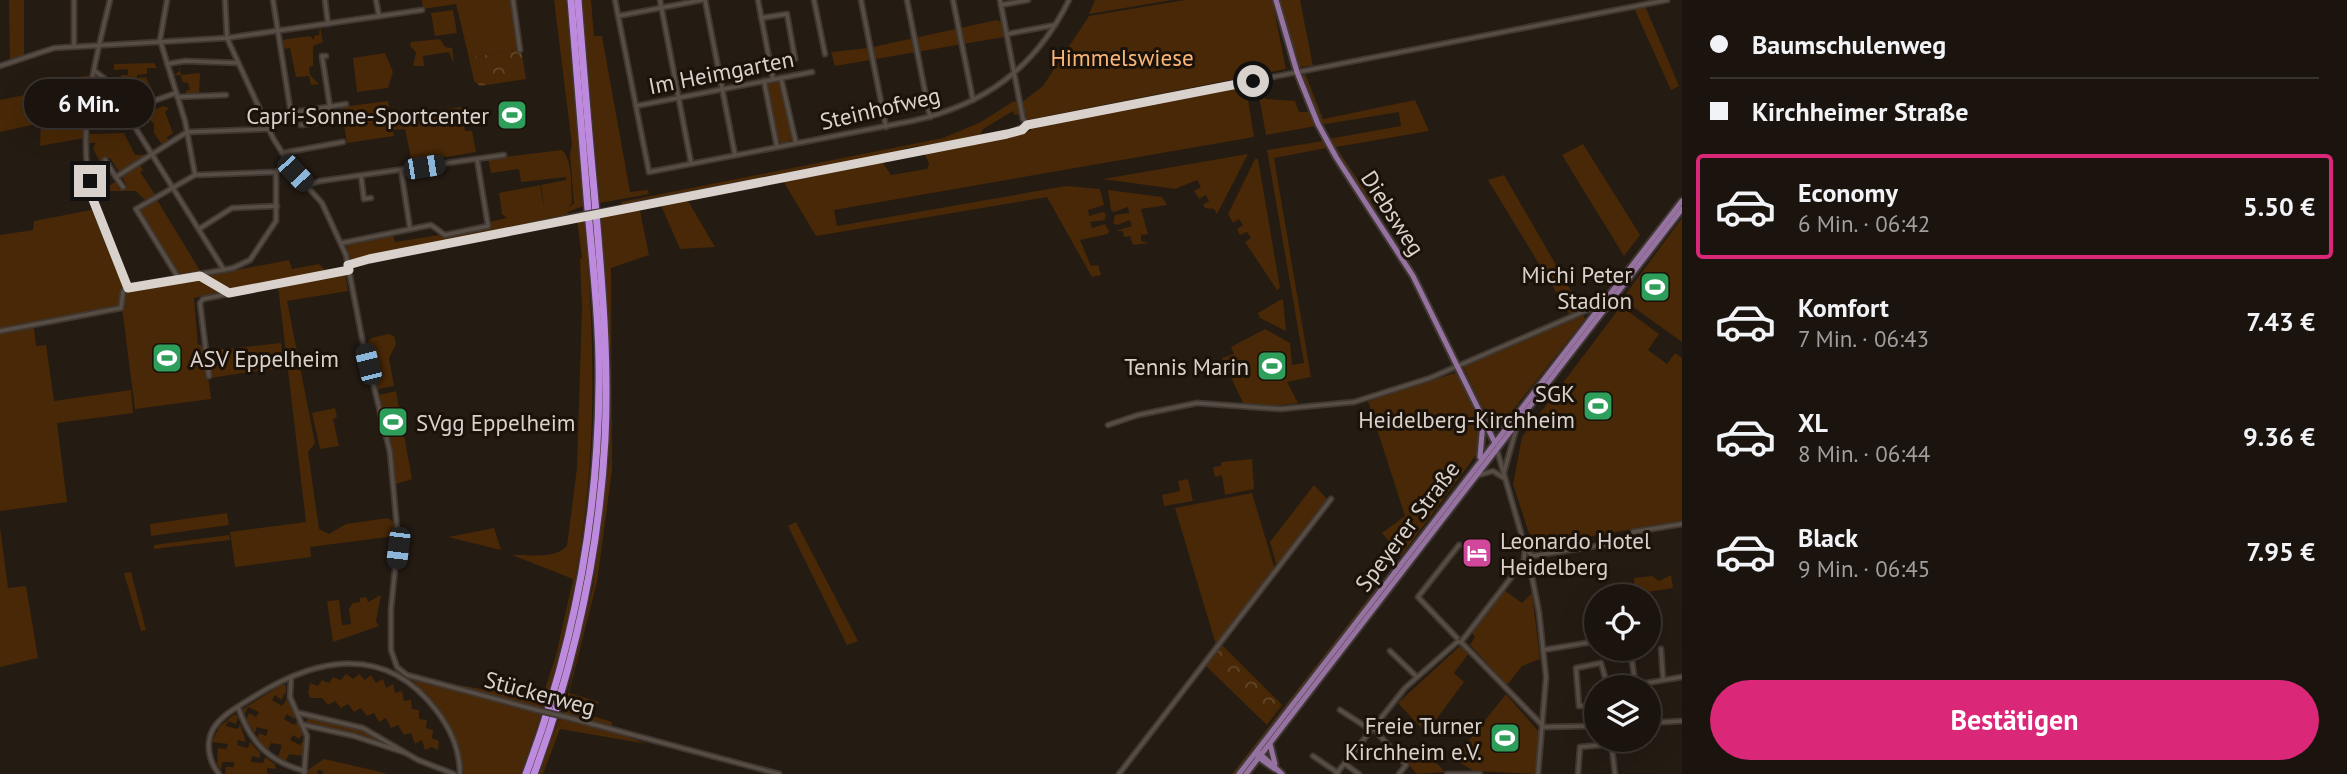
<!DOCTYPE html>
<html lang="de">
<head>
<meta charset="utf-8">
<style>
  :root { --surface:#1b140e; --page:#241d17; --text:#f1f3f6; --muted:#a09e9e; --line:#39332e; --accent:#db2777 }
  body { margin:0; font-family:"PT Sans",sans-serif; background:var(--page); color:var(--text); height:100vh; display:flex; flex-direction:column; font-size:26px; white-space:nowrap }
  * { box-sizing:border-box; margin:0 }
  p { font-size:23px; color:var(--muted) }
  .icon { flex:none; width:38px; height:38px; fill:none; stroke:currentColor; stroke-width:2; stroke-linecap:round; stroke-linejoin:round }
  .map { position:relative; flex:1; overflow:hidden }
  .panel { display:flex; flex-direction:column; background:var(--surface); width:665px }
  .panel>* { flex:none }
  .hud { display:grid; align-content:center; height:154px; padding:0 28px; background:var(--surface) }
  .tools { position:absolute; left:1584px; top:584px; display:grid; gap:14px }
  .tools a { display:grid; place-items:center; width:77px; height:77px; border-radius:50%; background:var(--surface); box-shadow:0 7px 28px #0002,0 0 0 2px var(--line); font-size:35px }
  .end { position:absolute; width:32px; height:32px; margin:-16px; border:9px solid #d8d1cc; background:#111; box-shadow:0 0 0 4px #111 }
  .from { border-radius:50% }
  .bubble { position:absolute; height:49px; border-radius:24px; background:var(--surface); box-shadow:0 7px 28px #0002,0 0 0 2px var(--line); font-size:23px; font-weight:800; line-height:49px; text-align:center }
  .car { position:absolute; width:21px; height:42px; margin:-21px -10px; border-radius:9px; box-shadow:0 0 5px 2px #0007; background:linear-gradient(#222 24%,#8ab4d8 0 40%,#222 0 76%,#8ab4d8 0 86%,#222 0) }
  .hud b { display:flex; align-items:center; gap:24px; height:66px; font-size:26px }
  .hud b+b { border-top:2px solid var(--line) }
  .hud i { width:18px; height:18px; background:var(--text) }
  ul { padding:0; list-style:none }
  li { display:flex; align-items:center; gap:21px; height:105px; margin:0 14px 10px; padding:0 14px; border:4px solid transparent; border-radius:7px }
  li div { flex:1 }
  li b { display:block; font-size:26px }
  li em { font-style:normal; font-weight:800 }
  li.selected { border-color:var(--accent) }
  li>.icon { width:63px; height:63px; stroke-width:1.5 }
  .cta { display:flex; gap:14px; margin-top:auto; padding:14px 28px }
  .cta a { flex:1; height:80px; border-radius:42px; background:var(--accent); color:#fff; font-size:28px; font-weight:800; line-height:80px; text-align:center }
  main { display:flex; flex:1; min-height:0 }
  .map>svg:first-child { display:block }
</style>
</head>
<body>
<main>
<div class="map">
<svg width="1682" height="774" viewBox="0 0 1682 774">
  <defs>
    <pattern id="forest-crowns" width="20" height="18" patternUnits="userSpaceOnUse" patternTransform="scale(1.75)"><rect width="20" height="18" fill="#482806"/><path d="M2 6a3 3 0 1 1 6 0M12 15a3 3 0 1 1 6 0" fill="none" stroke="#624629"/></pattern>
  </defs>
  <rect width="100%" height="100%" fill="#241b13"/>
  <!-- green -->
  <g fill="#482806">
    <polygon points="9,0 24,0 24,56 10,61"/>
    <polygon points="422,0 512,0 521,49 469,58 456,4 423,9"/>
    <path d="M 554,0 L 566,0 L 584,206 L 567,212 L 571,216 L 351,260 L 346,244 L 393,235 L 395,242 L 490,227 L 489,222 L 507,218 L 502,214 L 499,193 L 540,185 L 545,211 L 541,185 L 566,180 L 566,177 L 521,182 L 519,169 L 491,173 L 488,159 L 562,150 C 573,161 571,188 572,203 L 568,207 L 574,204 L 570,154 L 572,145 Z"/>
    <polygon points="582,0 591,0 594,36 602,36 630,192 648,190 649,194 600,203"/>
    <polygon points="1095,0 1172,0 1089,14"/>
    <polygon points="1185,0 1272,0 1286,69 1027,120 1022,102 1043,86 1089,16"/>
    <polygon points="1279,0 1300,0 1313,66 1298,67"/>
    <polygon points="1645,6 1679,86 1671,90 1634,8"/>
    <polygon points="453,10 457,33 435,36 431,13"/>
    <polygon points="997,20 1001,22 1004,37 835,66 831,52 868,48"/>
    <polygon points="320,27 323,42 313,46 313,66 309,67 310,75 319,84 311,85 309,76 296,77 290,48 285,49 281,40 310,36 314,40 314,36 319,35"/>
    <polygon points="440,39 445,47 452,48 454,64 449,52 423,56 424,66 413,66 416,52 410,46 411,42"/>
    <polygon points="385,53 393,72 388,88 357,92 353,58"/>
    <polygon points="154,63 157,68 147,68 147,74 137,75 137,78 146,77 152,91 148,92 143,89 145,96 139,104 127,82 120,86 117,82 121,81 121,75 128,75 128,69 114,70 114,64"/>
    <polygon points="179,66 181,75 200,73 199,94 186,95 186,91 190,89 188,83 183,82 180,75 173,75 179,72"/>
    <polygon points="1305,73 1323,119 1415,100 1429,131 1336,147 1379,211 1361,192 1328,139 1401,126 1399,112 1320,125 1302,77"/>
    <polygon points="92,75 83,122 84,138 40,146 41,123 0,132 0,100 45,91 47,81"/>
    <polygon points="778,80 783,86 793,139 783,144 777,140 767,88 768,83"/>
    <polygon points="1262,81 1265,99 1295,101 1299,112 1309,112 1316,126 1266,135 1257,85 1246,87 1254,137 834,210 837,226 1066,186 1100,189 1104,205 1088,210 1089,216 1103,212 1106,214 1105,220 1090,222 1092,228 1105,224 1109,231 1108,234 1080,240 1091,266 1098,265 1101,275 1092,277 1047,197 816,236 782,179 881,160 891,175 927,169 929,164 924,152 1030,131 1035,125"/>
    <polygon points="388,101 392,124 429,119 429,112 461,107 465,131 472,131 476,152 412,163 405,129 393,130 394,136 347,143 341,107"/>
    <polygon points="1014,101 1017,102 1020,114 1015,115 1013,111 983,129 979,137 907,148 880,157 783,173 654,200 650,198 622,206 621,202 943,138 981,122"/>
    <polygon points="163,106 169,108 165,112 173,133 167,137 169,142 163,146 154,133 154,124 145,114"/>
    <polygon points="124,133 135,155 148,155 120,173 110,158 100,162 93,148 96,143 89,143 89,134"/>
    <polygon points="1323,141 1326,148 1274,158 1311,377 1287,382 1298,403 1274,406 1244,405 1222,358 1234,354 1231,347 1265,329 1290,343 1292,365 1304,363 1267,150"/>
    <polygon points="1583,144 1640,235 1624,256 1562,155"/>
    <polygon points="1248,154 1217,214 1214,209 1205,208 1203,205 1209,201 1206,195 1199,199 1194,191 1201,187 1197,180 1175,189 1103,179"/>
    <polygon points="1255,159 1258,159 1280,288 1277,290 1245,242 1251,238 1247,232 1240,235 1237,229 1243,225 1239,219 1233,223 1228,214"/>
    <polygon points="140,165 143,170 140,172 156,196 145,200 136,191 107,191 95,194 94,188 105,188 117,181 119,189 127,186 122,176"/>
    <polygon points="1504,175 1581,308 1570,315 1488,180"/>
    <polygon points="1108,190 1162,197 1167,205 1141,209 1148,234 1141,235 1141,241 1149,243 1133,245 1130,236 1124,237 1123,231 1115,231 1132,226 1130,220 1117,225 1113,223 1115,215 1129,213 1128,207 1114,212 1111,210"/>
    <polygon points="684,198 688,201 715,247 680,249 660,203"/>
    <polygon points="157,200 202,274 181,277 140,210"/>
    <polygon points="639,206 649,255 611,268 612,470 597,582 569,693 599,702 589,715 612,722 611,728 563,714 593,586 609,461 611,358 601,214"/>
    <polygon points="96,209 127,291 289,260 292,269 319,264 325,270 194,298 198,345 204,345 211,399 135,409 122,308 128,306 0,329 0,235 33,230 34,221"/>
    <path d="M 584,217 C 603,423 593,578 521,774 L 464,774 C 458,734 439,707 411,679 L 538,713 L 539,708 L 440,682 L 542,699 L 556,655 L 573,579 L 512,555 C 528,554 554,560 567,546 L 577,468 L 582,308 L 580,259 L 582,258 L 577,219 Z"/>
    <polygon points="1682,218 1682,342 1622,299"/>
    <polygon points="345,273 348,291 287,301 315,443 308,452 319,529 329,534 346,524 388,518 396,524 395,536 310,547 311,557 235,567 230,532 306,522 278,286"/>
    <polygon points="1280,300 1283,300 1286,331 1260,318 1258,313"/>
    <polygon points="1621,306 1659,334 1648,350 1667,364 1675,353 1682,358 1682,521 1533,546 1513,484 1522,437"/>
    <polygon points="1583,315 1585,319 1506,419 1494,421 1481,405 1463,366"/>
    <polygon points="34,327 36,346 46,345 54,401 131,390 133,413 57,423 67,502 0,511 0,333"/>
    <polygon points="389,334 394,336 396,344 389,358 394,386 377,389 366,344 371,338"/>
    <polygon points="281,343 285,367 210,378 208,351"/>
    <path d="M 1458,372 C 1469,399 1485,426 1476,455 L 1401,556 L 1382,533 L 1405,516 L 1368,401 Z"/>
    <polygon points="396,391 412,479 396,484 393,454 379,395"/>
    <polygon points="335,408 337,417 333,419 339,446 320,449 312,413"/>
    <polygon points="1252,459 1254,489 1225,495 1222,475 1215,477 1213,467 1221,466 1221,462"/>
    <polygon points="1188,479 1193,501 1164,506 1162,495 1180,491 1178,481"/>
    <polygon points="1314,485 1327,499 1277,567 1270,542"/>
    <polygon points="1252,493 1275,570 1216,645 1175,508"/>
    <polygon points="227,513 229,525 151,536 150,524"/>
    <polygon points="796,522 858,641 847,645 788,526"/>
    <polygon points="0,527 8,588 26,586 38,658 0,667"/>
    <polygon points="494,528 501,550 448,537"/>
    <polygon points="229,535 230,540 154,549 154,545"/>
    <polygon points="1392,569 1237,774 1232,774 1377,587"/>
    <polygon points="131,572 146,630 141,631 124,573"/>
    <polygon points="1671,575 1673,588 1635,594 1634,578 1652,576 1659,581"/>
    <polygon points="1504,590 1522,603 1532,593 1540,659 1522,666 1507,685 1470,645 1475,637 1472,633"/>
    <polygon points="381,595 376,621 379,626 333,642 327,601 339,600 342,625 351,624 349,609 353,603 360,602 360,598 366,597 368,602"/>
    <polygon points="1460,646 1468,654 1454,673 1464,682 1426,733 1398,703"/>
    <polygon points="346,674 353,679 359,674 365,680 371,675 376,683 383,679 386,688 393,684 395,693 402,691 404,701 411,700 412,709 419,710 419,719 427,720 426,728 433,730 432,738 439,741 438,750 432,747 425,750 422,740 415,744 411,733 404,735 398,725 391,728 386,718 379,722 374,713 367,716 361,708 354,712 348,704 341,708 335,701 328,705 322,698 311,698 308,694 310,683 318,686 322,680 329,683 333,677 341,680"/>
    <polygon points="281,685 286,685 286,692 281,700 275,695 272,700 282,706 287,699 296,714 294,719 287,714 284,719 294,725 299,720 303,734 299,739 293,735 290,740 300,745 304,740 303,756 289,754 286,761 278,757 282,745 271,743 268,750 257,740 259,733 266,736 268,730 257,727 255,733 246,720 249,713 256,717 259,712 248,707 244,715 243,709"/>
    <polygon points="1506,694 1539,732 1535,774 1474,771 1454,759"/>
    <polygon points="235,714 238,717 236,724 228,721 226,726 238,729 240,724 246,742 238,740 237,745 248,748 250,742 260,753 260,758 252,756 251,762 263,763 265,757 275,764 276,769 267,768 267,773 270,774 225,774 226,767 234,767 234,762 222,762 221,770 217,764 218,748 226,749 228,744 212,742 219,727"/>
    <polygon points="309,716 362,729 401,750 366,737 313,726 306,721"/>
    <polygon points="559,719 611,731 647,744 560,729 543,774 539,774"/>
    <polygon points="1421,747 1445,772 1417,774 1408,764"/>
    <polygon points="324,759 381,772 387,774 323,774 323,771 318,770 317,774 308,774 309,769"/>
  </g>
  <!-- forest -->
  <g fill="url(#forest-crowns)">
    <polygon points="521,49 526,79 480,86 474,81 469,58"/>
    <polygon points="1221,644 1282,705 1267,725 1205,665"/>
  </g>
  <g fill="none" stroke-linecap="round" stroke-linejoin="round">
    <!-- minor casing -->
    <g stroke="#3e3732" stroke-width="7">
      <g id="minor">
        <polyline points="74,0 74,46"/>
        <path d="M 110,0 C 94,65 76,130 92,197 C 100,228 116,258 128,287"/>
        <polyline points="167,0 160,40 185,121 195,175"/>
        <polyline points="225,0 227,38 273,138 295,173 322,203 346,255 362,338 390,452 398,539 391,609 391,650 397,667 407,675 537,710"/>
        <polyline points="273,0 291,114"/>
        <polyline points="325,0 328,24"/>
        <polyline points="376,0 379,16"/>
        <polyline points="513,0 520,50"/>
        <path d="M 615,0 L 649,172 L 912,121 C 985,105 1036,67 1069,0"/>
        <polyline points="660,0 691,163"/>
        <polyline points="705,0 735,155"/>
        <polyline points="758,0 773,79"/>
        <polyline points="814,0 825,54"/>
        <polyline points="861,0 886,127"/>
        <polyline points="907,0 930,117"/>
        <polyline points="953,0 973,100"/>
        <polyline points="1000,0 1023,119 1027,125"/>
        <polyline points="1001,5 1028,0"/>
        <polyline points="618,16 702,0"/>
        <polyline points="761,18 787,14 795,59 770,64"/>
        <polyline points="1007,34 1055,25"/>
        <polyline points="167,64 185,61 238,63"/>
        <polyline points="0,66 54,48 227,38 422,10"/>
        <polyline points="95,71 105,79 224,270"/>
        <polyline points="781,78 796,143"/>
        <polyline points="764,81 777,147"/>
        <polyline points="177,97 226,95"/>
        <polyline points="636,106 812,72"/>
        <polyline points="127,115 139,106 176,93"/>
        <polyline points="264,117 346,104"/>
        <polyline points="301,125 332,120 322,56 326,56"/>
        <polyline points="282,153 343,142"/>
        <polyline points="105,160 116,177 187,132 269,129"/>
        <polyline points="401,170 410,229"/>
        <polyline points="361,176 364,199 371,198"/>
        <polyline points="116,177 123,187"/>
        <polyline points="306,186 320,181 504,155"/>
        <polyline points="604,211 1007,134 1027,125 1667,0"/>
        <polyline points="199,229 232,208 277,206"/>
        <polyline points="342,243 431,225 445,235 488,226 477,159"/>
        <polyline points="348,265 581,215"/>
        <polyline points="201,276 227,292"/>
        <polyline points="179,279 136,209 195,175 276,172"/>
        <polyline points="129,287 233,268 250,260 276,221 276,172 288,164"/>
        <polyline points="0,331 121,308 123,292 128,287"/>
        <polyline points="209,376 200,303 203,299 349,270"/>
        <polyline points="1108,425 1138,415 1197,403 1280,409 1354,402 1430,378 1601,304"/>
        <polyline points="1497,450 1525,547 1532,556"/>
        <polyline points="1504,472 1517,426"/>
        <polyline points="1479,475 1493,471 1504,478"/>
        <polyline points="1524,561 1525,547"/>
        <polyline points="1457,638 1418,597 1459,545"/>
        <polyline points="1461,642 1544,727 1596,726"/>
        <polyline points="1661,649 1663,678"/>
        <polyline points="1543,650 1592,642"/>
        <polyline points="1390,651 1417,677"/>
        <polyline points="1631,653 1635,683"/>
        <polyline points="291,678 290,697 307,736 304,774"/>
        <polyline points="1617,688 1682,677"/>
        <polyline points="1596,706 1579,706 1576,668 1601,663 1608,688"/>
        <path d="M 238,707 C 250,742 269,762 305,771"/>
        <polyline points="1340,710 1371,730"/>
        <polyline points="299,713 363,728 418,760 454,774"/>
        <polyline points="566,717 779,774"/>
        <polyline points="1648,723 1682,721"/>
        <polyline points="304,725 354,736 406,753"/>
        <polyline points="1373,728 1406,765 1399,774"/>
        <polyline points="1611,740 1615,774"/>
        <polyline points="1313,756 1338,773"/>
        <polyline points="1345,764 1359,774"/>
        <path d="M 219,774 C 209,762 205,744 213,729 C 222,714 241,705 255,696 C 318,657 386,644 436,710 C 450,728 460,751 460,774"/>
        <polyline points="1119,774 1331,499"/>
        <polyline points="1336,774 1405,688 1457,642 1461,642 1524,561"/>
        <polyline points="1447,774 1480,774"/>
        <polyline points="1538,774 1546,677 1539,612 1529,562 1532,556 1627,541 1633,532 1682,524"/>
        <polyline points="1578,774 1580,747 1612,744"/>
      </g>
    </g>
    <!-- major casing -->
    <g stroke="#3e3732" stroke-width="9">
      <g id="major">
        <polyline points="1276,0 1297,72 1318,124 1336,157 1413,276 1495,443"/>
        <polyline points="1486,425 1496,427 1506,424"/>
        <polyline points="1480,457 1483,422"/>
        <polyline points="1270,744 1275,764"/>
        <polyline points="1258,752 1282,774"/>
        <polyline points="1258,757 1275,769"/>
        <polyline points="1239,774 1682,201"/>
        <polyline points="1246,774 1682,209"/>
      </g>
    </g>
    <!-- highway casing -->
    <g stroke="#3e3732" stroke-width="10">
      <g id="highway">
        <path d="M 526,774 C 573,649 598,519 599,386 C 600,331 594,276 589,222 C 583,148 577,74 571,0"/>
        <path d="M 534,774 C 574,666 599,554 605,439 C 609,355 601,273 594,190 C 588,127 583,63 578,0"/>
      </g>
    </g>
    <!-- minor -->
    <use href="#minor" stroke="#584d44" stroke-width="3.5"/>
    <!-- major -->
    <use href="#major" stroke="#9572a0" stroke-width="5"/>
    <!-- highway -->
    <use href="#highway" stroke="#be8add" stroke-width="7"/>
    <!-- minor-bridge casing -->
    <g stroke="#3e3732" stroke-width="7" stroke-linecap="butt">
      <g id="minor-bridge">
        <polyline points="581,215 604,211"/>
        <polyline points="537,710 566,717"/>
      </g>
    </g>
    <!-- minor-bridge -->
    <use href="#minor-bridge" stroke="#584d44" stroke-width="3.5"/>
  </g>
  <g fill="none" stroke-linecap="round" stroke-linejoin="round">
    <!-- route -->
    <polyline stroke="#d8d1cc" stroke-width="9" points="90,181 92,197 128,288 200,276 229,293 349,270 348,265 369,259 1007,134 1022,130 1027,125 1253,81"/>
  </g>
  <!-- icons -->
  <defs>
    <g id="stadium-square" transform="scale(1.575)"><rect x="-9" y="-9" width="18" height="18" rx="4" fill="#2e9e5b" stroke="#1b120a"/><path d="M0-5a6.5 5 0 1 0 0 10a6.5 5 0 1 0 0-10ZM-3.5-1.8h7v3.6h-7Z" fill="#fff"/></g>
    <g id="hotel-square" transform="scale(1.575)"><rect x="-9" y="-9" width="18" height="18" rx="4" fill="#d1479c" stroke="#1b120a"/><path d="M-6-4.5h1.5V1H6V5H4.5V3h-9V5H-6ZM-4 0a1.8 1.8 0 1 1 3.6 0ZM.5 0V-2.5h3Q6-2.5 6 0Z" fill="#fff"/></g>
  </defs>
  <g fill-rule="evenodd">
    <use href="#stadium-square" x="512" y="115"/>
    <use href="#stadium-square" x="1655" y="287"/>
    <use href="#stadium-square" x="167" y="358"/>
    <use href="#stadium-square" x="1272" y="366"/>
    <use href="#stadium-square" x="1598" y="406"/>
    <use href="#stadium-square" x="393" y="422"/>
    <use href="#hotel-square" x="1477" y="553"/>
    <use href="#stadium-square" x="1505" y="738"/>
  </g>
  <g text-anchor="middle" dominant-baseline="central" stroke-width="6" stroke-linejoin="round" paint-order="stroke">
    <!-- park labels -->
    <g font-size="23" fill="#fab678" stroke="#1b120a">
      <text x="1122" y="57">Himmelswiese</text>
    </g>
    <!-- street labels -->
    <g font-size="23" fill="#d8d1cc" stroke="#1b120a">
      <text transform="translate(721 72) rotate(-11)">Im Heimgarten</text>
      <text transform="translate(880 108) rotate(-13)">Steinhofweg</text>
      <text transform="translate(1393 213) rotate(57)">Diebsweg</text>
      <text transform="translate(1407 526) rotate(-53)">Speyerer Straße</text>
      <text transform="translate(540 693) rotate(15)">Stückerweg</text>
    </g>
    <!-- poi labels -->
    <g font-size="23" fill="#d8d1cc" stroke="#1b120a" text-anchor="end">
      <text x="489" y="115">Capri-Sonne-Sportcenter</text>
      <text x="1632" y="274">Michi Peter<tspan x="1632" dy="26">Stadion</tspan></text>
      <text x="190" y="358" text-anchor="start">ASV Eppelheim</text>
      <text x="1249" y="366">Tennis Marin</text>
      <text x="1575" y="393">SGK<tspan x="1575" dy="26">Heidelberg-Kirchheim</tspan></text>
      <text x="416" y="422" text-anchor="start">SVgg Eppelheim</text>
      <text x="1500" y="540" text-anchor="start">Leonardo Hotel<tspan x="1500" dy="26">Heidelberg</tspan></text>
      <text x="1482" y="725">Freie Turner<tspan x="1482" dy="26">Kirchheim e.V.</tspan></text>
    </g>
  </g>
</svg>
<div class="tools">
<a><svg class="icon" aria-label="locate" viewBox="0 0 24 24"><circle cx="12" cy="12" r="6"/><path d="M12 2v4M12 18v4M2 12h4M18 12h4"/></svg></a>
<a><svg class="icon" aria-label="layers" viewBox="0 0 24 24"><path d="M12 4l9 5-9 5-9-5zM3 14l9 5 9-5"/></svg></a>
</div>
<i class="end from" style="left:1253px;top:81px"></i>
<i class="end" style="left:90px;top:181px"></i>
<div class="bubble" style="left:24px;top:79px;width:130px">6 Min.</div>
<i class="car" style="left:424px;top:167px;rotate:81deg"></i>
<i class="car" style="left:295px;top:173px;rotate:137deg"></i>
<i class="car" style="left:368px;top:364px;rotate:346deg"></i>
<i class="car" style="left:398px;top:548px;rotate:187deg"></i>
</div>
<section class="panel">
<div class="hud">
<b><i class="from"></i>Baumschulenweg</b>
<b><i></i>Kirchheimer Straße</b>
</div>
<ul>
<li class="selected"><svg class="icon" aria-label="car" viewBox="0 0 24 24"><path d="M5 17H2v-5l4-1 3-4h7l3 4 3 1v5h-3M9 17h6M6 11h13"/><circle cx="7" cy="17" r="2"/><circle cx="17" cy="17" r="2"/></svg><div><b>Economy</b><p>6 Min. · 06:42</p></div><em>5.50 €</em></li>
<li><svg class="icon" aria-label="car" viewBox="0 0 24 24"><path d="M5 17H2v-5l4-1 3-4h7l3 4 3 1v5h-3M9 17h6M6 11h13"/><circle cx="7" cy="17" r="2"/><circle cx="17" cy="17" r="2"/></svg><div><b>Komfort</b><p>7 Min. · 06:43</p></div><em>7.43 €</em></li>
<li><svg class="icon" aria-label="car" viewBox="0 0 24 24"><path d="M5 17H2v-5l4-1 3-4h7l3 4 3 1v5h-3M9 17h6M6 11h13"/><circle cx="7" cy="17" r="2"/><circle cx="17" cy="17" r="2"/></svg><div><b>XL</b><p>8 Min. · 06:44</p></div><em>9.36 €</em></li>
<li><svg class="icon" aria-label="car" viewBox="0 0 24 24"><path d="M5 17H2v-5l4-1 3-4h7l3 4 3 1v5h-3M9 17h6M6 11h13"/><circle cx="7" cy="17" r="2"/><circle cx="17" cy="17" r="2"/></svg><div><b>Black</b><p>9 Min. · 06:45</p></div><em>7.95 €</em></li>
</ul>
<div class="cta"><a>Bestätigen</a></div>
</section>
</main>
</body>
</html>
